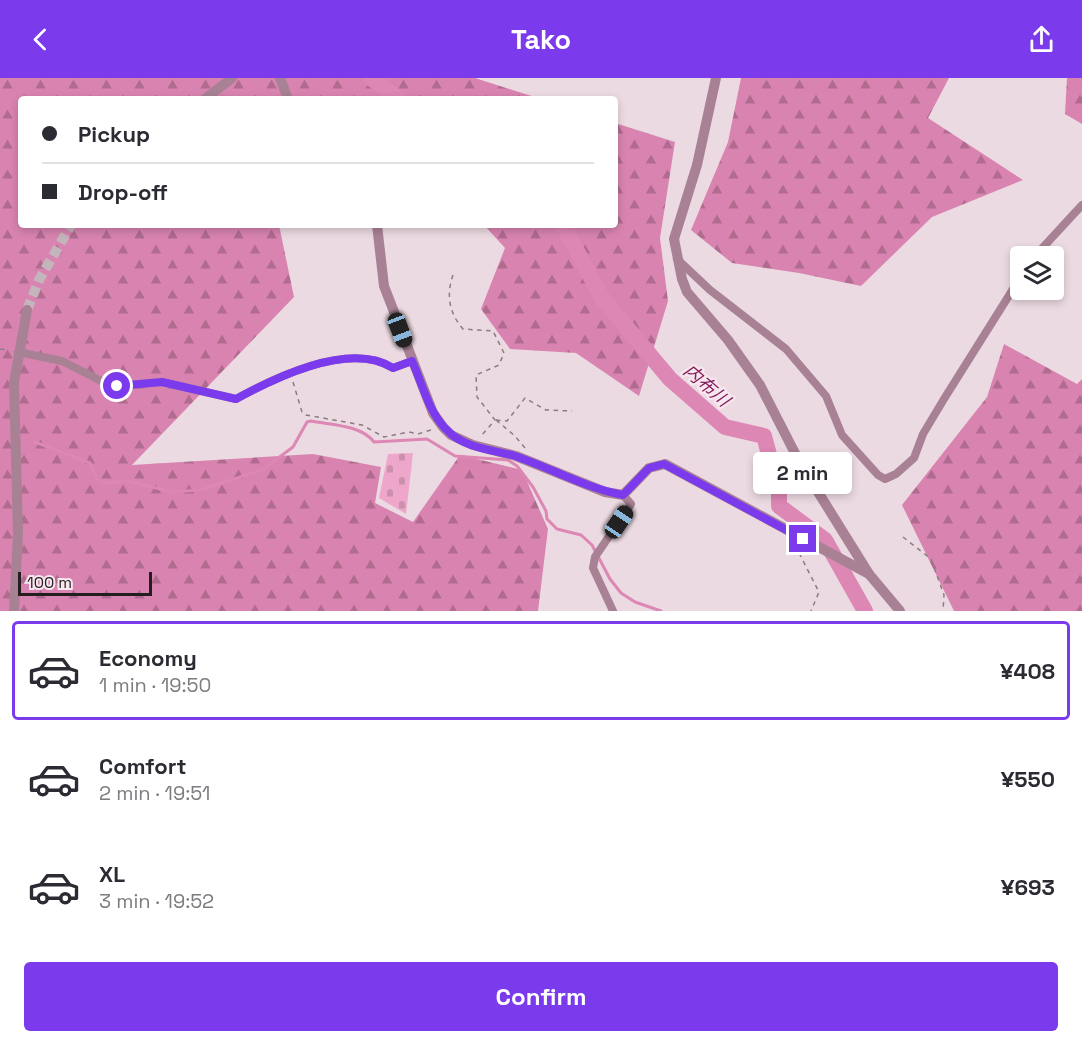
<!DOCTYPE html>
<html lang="en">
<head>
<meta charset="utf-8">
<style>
  :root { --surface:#fff; --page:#f7f7f7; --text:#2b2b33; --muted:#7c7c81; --line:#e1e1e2; --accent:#7c3aed }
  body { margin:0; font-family:"Space Grotesk","Noto Sans JP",sans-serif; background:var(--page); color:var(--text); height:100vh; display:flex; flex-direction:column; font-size:22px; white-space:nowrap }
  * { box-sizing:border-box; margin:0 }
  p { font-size:20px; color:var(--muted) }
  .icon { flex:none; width:33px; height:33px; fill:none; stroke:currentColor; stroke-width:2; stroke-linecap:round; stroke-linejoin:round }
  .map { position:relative; height:533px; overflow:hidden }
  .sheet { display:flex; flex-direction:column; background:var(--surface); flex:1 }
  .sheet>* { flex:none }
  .guide { position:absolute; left:18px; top:18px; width:600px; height:132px; border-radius:6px; box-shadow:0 3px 9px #0003; display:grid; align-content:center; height:132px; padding:0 24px; background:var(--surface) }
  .fabs { position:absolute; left:1010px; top:168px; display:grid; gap:12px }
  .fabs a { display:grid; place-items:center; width:54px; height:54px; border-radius:6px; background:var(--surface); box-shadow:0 3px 9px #0003; font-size:30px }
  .scale { position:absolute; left:18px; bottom:15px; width:134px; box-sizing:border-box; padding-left:6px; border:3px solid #231d20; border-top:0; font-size:16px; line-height:21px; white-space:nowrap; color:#231d20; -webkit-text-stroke:4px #f9e7f0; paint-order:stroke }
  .end { position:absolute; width:27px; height:27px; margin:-14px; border:8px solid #7c3aed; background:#fff; box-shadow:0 0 0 3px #fff }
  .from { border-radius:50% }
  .bubble { position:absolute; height:42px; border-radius:6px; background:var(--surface); box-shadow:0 3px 9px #0003; font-size:20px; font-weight:600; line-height:42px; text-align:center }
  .car { position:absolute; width:18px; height:36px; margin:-18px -9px; border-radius:8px; box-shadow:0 0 4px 2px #0007; background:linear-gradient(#222 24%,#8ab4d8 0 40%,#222 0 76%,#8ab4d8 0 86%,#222 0) }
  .guide b { display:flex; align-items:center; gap:21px; height:57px; font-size:22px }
  .guide b+b { border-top:2px solid var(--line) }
  .guide i { width:15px; height:15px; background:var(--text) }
  ul { padding:10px 0 0; list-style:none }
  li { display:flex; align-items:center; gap:18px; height:99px; margin:0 12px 9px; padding:0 12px; border:3px solid transparent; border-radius:6px }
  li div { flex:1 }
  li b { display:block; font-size:22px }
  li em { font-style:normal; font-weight:600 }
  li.on { border-color:var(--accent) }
  li>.icon { width:54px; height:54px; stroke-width:1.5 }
  .button { display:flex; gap:12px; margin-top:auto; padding:12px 24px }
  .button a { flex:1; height:69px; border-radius:6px; background:var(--accent); color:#fff; font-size:24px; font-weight:600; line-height:69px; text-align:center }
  header { display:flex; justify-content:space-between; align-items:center; height:78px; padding:0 24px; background:var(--accent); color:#fff; font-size:27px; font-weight:600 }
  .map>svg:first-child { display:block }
</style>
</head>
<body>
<header><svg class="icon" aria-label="back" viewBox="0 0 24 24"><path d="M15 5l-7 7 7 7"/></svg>Tako<svg class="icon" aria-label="share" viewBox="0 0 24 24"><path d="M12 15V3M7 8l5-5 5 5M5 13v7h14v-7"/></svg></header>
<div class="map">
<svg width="1082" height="533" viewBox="0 0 1082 533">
  <defs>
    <pattern id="forest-firs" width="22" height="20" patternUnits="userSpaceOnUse" patternTransform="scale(1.5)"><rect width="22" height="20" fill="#d984b0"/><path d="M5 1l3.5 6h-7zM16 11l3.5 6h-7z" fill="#b06b8f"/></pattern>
    <pattern id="cemetery-stones" width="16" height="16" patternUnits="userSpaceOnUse" patternTransform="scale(1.5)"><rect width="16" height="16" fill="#eea7ca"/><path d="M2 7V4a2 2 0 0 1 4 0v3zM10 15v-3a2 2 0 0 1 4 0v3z" fill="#cc8fad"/></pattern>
  </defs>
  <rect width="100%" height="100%" fill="#ecdae2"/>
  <!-- forest -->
  <g fill="url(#forest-firs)">
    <polygon points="0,0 475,0 541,21 21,21 21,147 279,147 294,219 132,387 313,376 381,389 375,425 413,444 460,377 522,392 548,451 538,533 0,533"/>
    <polygon points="741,0 949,0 928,40 1023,102 932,139 861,208 799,195 732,185 691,152 728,64"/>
    <polygon points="1067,0 1082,0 1082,46 1065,36"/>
    <polygon points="615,45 675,64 660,160 668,223 639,318 576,275 510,271 481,231 505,170 484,147 615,147"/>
    <polygon points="1004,266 1077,306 1082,301 1082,533 954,533 902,427 987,319"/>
  </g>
  <!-- cemetery -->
  <polygon fill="url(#cemetery-stones)" points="413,375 406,436 379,420 388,376"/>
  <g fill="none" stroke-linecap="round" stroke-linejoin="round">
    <!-- stream -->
    <path stroke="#dd87b4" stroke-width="3" d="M 35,364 L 90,385 L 97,401 L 104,405 L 127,403 L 173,414 L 200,412 L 262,392 L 293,369 L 307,344 L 311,343 C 332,347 361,347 374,364 L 427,361 L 455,378 L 508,382 L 517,388 L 533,409 L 546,433 L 547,441 L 557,451 L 581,457 L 592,467 L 610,501 L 621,515 L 635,524 L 661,533"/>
    <!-- river -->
    <g stroke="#dd87b4" stroke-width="16">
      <polyline points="371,0 399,21"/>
      <polyline points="563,147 602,220 670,301 725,349 764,358 779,413 779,428 825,462 865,533"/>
    </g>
    <!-- tertiary-tunnel -->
    <polyline stroke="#c4b4bb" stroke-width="10" stroke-dasharray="10 5" stroke-linecap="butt" points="27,232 39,202 71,147"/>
    <!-- path -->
    <g stroke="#897d82" stroke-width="1.5" stroke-dasharray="4.5 4.5" stroke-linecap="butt">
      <path d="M 453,197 C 446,217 449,235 463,251 L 493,253 L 504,275 L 499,287 L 476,297 L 477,319 L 495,342 L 481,358"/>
      <polyline points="0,271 8,272"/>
      <polyline points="293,304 302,334 306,337 362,347 384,359 409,354 418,356 434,351"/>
      <polyline points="496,342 507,343 525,320 546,332 572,333"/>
      <polyline points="496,342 515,358 525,370"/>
      <polyline points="903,459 931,481 944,517 943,533"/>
      <polyline points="795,467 819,514 811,533"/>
    </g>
    <!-- minor -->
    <g stroke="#a88294" stroke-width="8">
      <polyline points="1035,178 1082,127"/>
      <polyline points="677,181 710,212 786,271 826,318 842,357 878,397 885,401 896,396 914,380 923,356 944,321 1020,200"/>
      <path d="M 18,274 L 62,283 L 105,305 L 117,308 L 162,304 L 236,321 C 276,299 350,263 393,290 L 412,283"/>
      <polyline points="613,533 593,490 595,479 631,426 623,417"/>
    </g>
    <!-- tertiary -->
    <g stroke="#a88294" stroke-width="10">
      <polyline points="280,0 288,21"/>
      <polyline points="716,0 697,87 674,161 682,201 687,214 728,262 760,307 800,385 869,496 900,533"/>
      <polyline points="205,21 232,0"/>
      <polyline points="377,147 384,208 433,335 443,349 451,357 473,367 516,378 605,414 623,417 649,390 665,386 869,496"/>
      <polyline points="14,533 18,456 14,305 27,232"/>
    </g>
  </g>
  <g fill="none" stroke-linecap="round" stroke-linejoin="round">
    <!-- route -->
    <path stroke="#7c3aed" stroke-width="8" d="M 117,308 L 162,304 L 236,321 C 276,299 351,263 393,290 L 412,283 C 423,307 429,337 450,355 C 466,370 494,372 515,378 C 551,390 585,410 623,417 L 649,390 L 664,386 L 803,461"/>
  </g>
  <g text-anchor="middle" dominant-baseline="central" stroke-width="4.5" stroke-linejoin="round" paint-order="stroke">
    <!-- water labels -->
    <g font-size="18" font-style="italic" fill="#831f5c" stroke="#f9e7f0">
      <text transform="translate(707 307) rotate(41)">内布川</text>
    </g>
  </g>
</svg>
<div class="fabs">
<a><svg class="icon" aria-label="layers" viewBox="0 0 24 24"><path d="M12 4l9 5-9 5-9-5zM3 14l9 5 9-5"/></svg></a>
</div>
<div class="scale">100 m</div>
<i class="end from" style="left:117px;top:308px"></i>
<i class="end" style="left:803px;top:461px"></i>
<div class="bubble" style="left:753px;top:374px;width:99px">2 min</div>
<i class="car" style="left:400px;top:252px;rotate:159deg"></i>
<i class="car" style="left:619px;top:444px;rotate:34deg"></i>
<div class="guide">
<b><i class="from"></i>Pickup</b>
<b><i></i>Drop-off</b>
</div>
</div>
<section class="sheet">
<ul>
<li class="on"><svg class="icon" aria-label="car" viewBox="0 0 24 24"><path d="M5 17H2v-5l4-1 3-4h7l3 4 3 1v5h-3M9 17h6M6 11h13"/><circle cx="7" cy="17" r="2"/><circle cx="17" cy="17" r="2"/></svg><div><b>Economy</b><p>1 min · 19:50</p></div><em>¥408</em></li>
<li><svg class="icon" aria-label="car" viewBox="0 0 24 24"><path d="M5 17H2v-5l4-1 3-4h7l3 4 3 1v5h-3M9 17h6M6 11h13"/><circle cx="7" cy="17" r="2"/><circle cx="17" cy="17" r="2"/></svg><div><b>Comfort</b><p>2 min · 19:51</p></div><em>¥550</em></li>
<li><svg class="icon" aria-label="car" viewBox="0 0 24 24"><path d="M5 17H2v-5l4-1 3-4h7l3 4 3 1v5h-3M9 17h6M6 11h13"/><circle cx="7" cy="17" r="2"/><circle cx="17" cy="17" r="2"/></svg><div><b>XL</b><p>3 min · 19:52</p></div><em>¥693</em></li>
</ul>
<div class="button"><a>Confirm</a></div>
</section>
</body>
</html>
